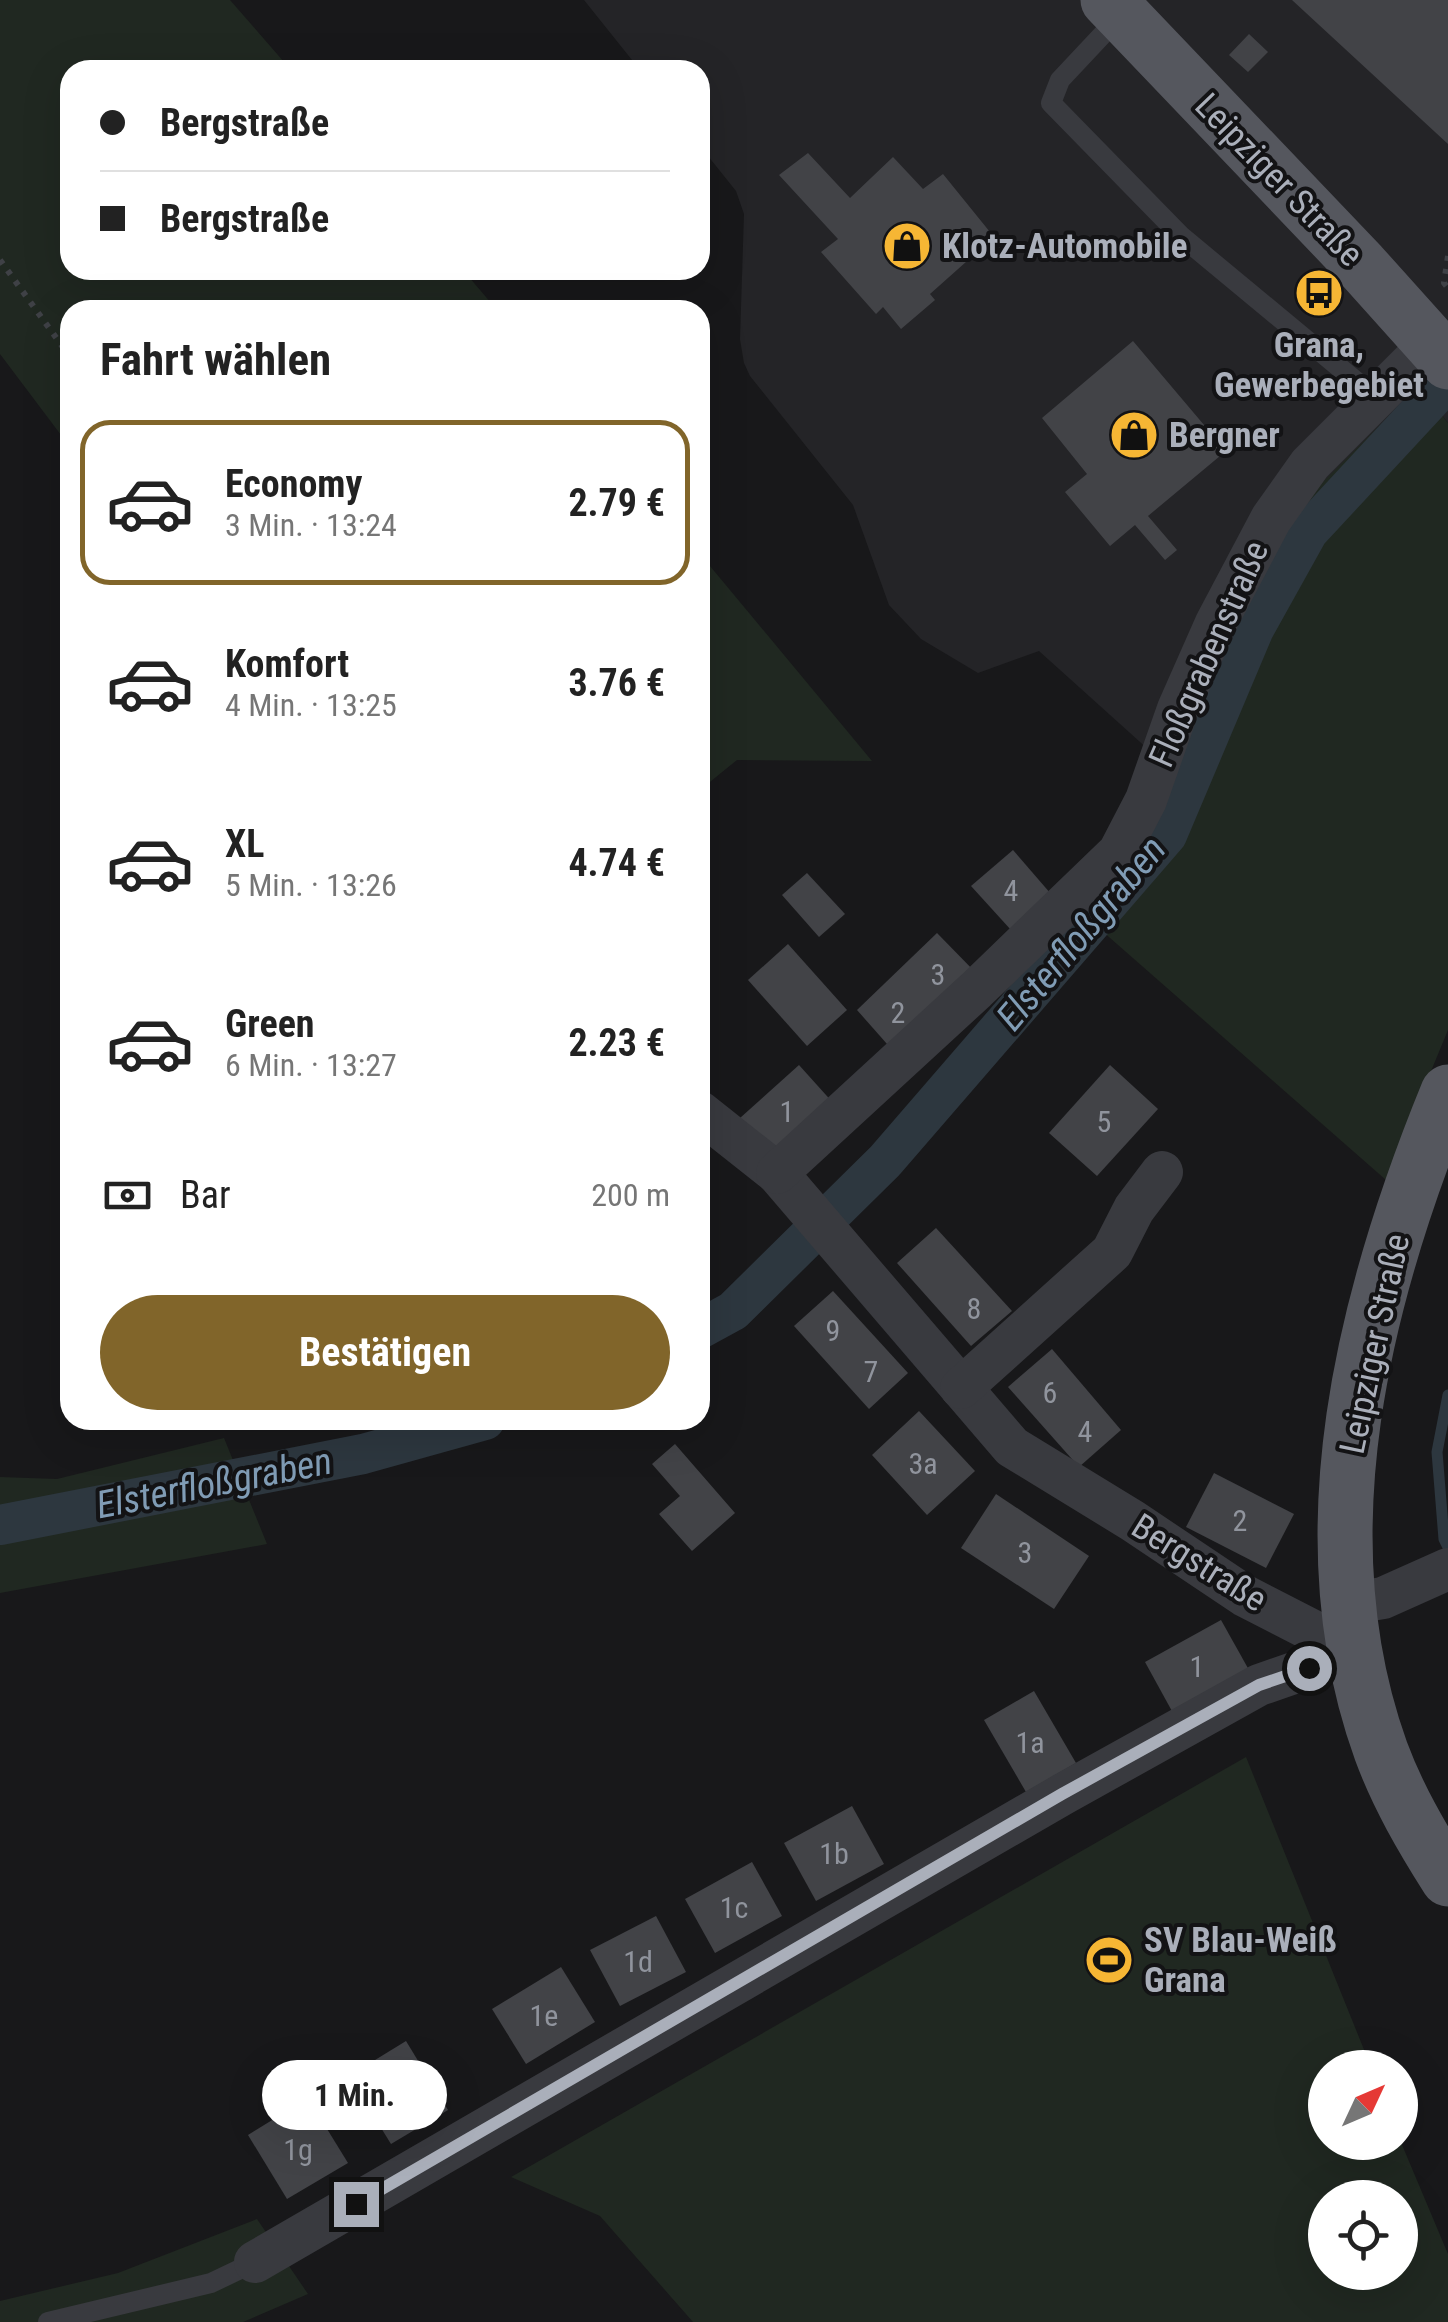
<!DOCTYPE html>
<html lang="de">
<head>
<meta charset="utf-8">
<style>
  :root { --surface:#fff; --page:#f6f6f6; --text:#222; --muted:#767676; --line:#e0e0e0; --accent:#81652a }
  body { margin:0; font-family:"Roboto Condensed",sans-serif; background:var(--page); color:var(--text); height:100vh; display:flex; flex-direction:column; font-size:38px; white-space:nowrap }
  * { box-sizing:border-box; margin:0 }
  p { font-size:32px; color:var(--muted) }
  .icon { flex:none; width:55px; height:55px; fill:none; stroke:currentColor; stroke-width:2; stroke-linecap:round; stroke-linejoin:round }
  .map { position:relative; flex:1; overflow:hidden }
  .panel { position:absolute; left:60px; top:300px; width:650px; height:1130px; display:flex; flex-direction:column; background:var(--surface); border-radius:30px; box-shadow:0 10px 40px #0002 }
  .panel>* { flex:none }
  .top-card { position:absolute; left:60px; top:60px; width:650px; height:220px; border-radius:30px; box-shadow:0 10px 40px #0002; display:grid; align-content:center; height:220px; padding:0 40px; background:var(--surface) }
  .needle { width:65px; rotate:46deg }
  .controls { position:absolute; left:1308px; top:2050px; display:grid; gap:20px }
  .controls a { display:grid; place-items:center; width:110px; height:110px; border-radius:50%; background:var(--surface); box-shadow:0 10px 40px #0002; font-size:50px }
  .end { position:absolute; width:45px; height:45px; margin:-22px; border:12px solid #aaafba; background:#111; box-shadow:0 0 0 5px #111 }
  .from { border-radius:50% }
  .bubble { position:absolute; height:70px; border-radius:35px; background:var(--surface); box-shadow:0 10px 40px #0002; font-size:32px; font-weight:700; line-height:70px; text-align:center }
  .top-card b { display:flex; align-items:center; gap:35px; height:95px; font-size:38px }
  .top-card b+b { border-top:2px solid var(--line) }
  .top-card i { width:25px; height:25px; background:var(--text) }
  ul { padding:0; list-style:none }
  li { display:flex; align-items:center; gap:30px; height:165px; margin:0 20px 15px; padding:0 20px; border:5px solid transparent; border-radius:30px }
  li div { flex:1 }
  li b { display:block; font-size:38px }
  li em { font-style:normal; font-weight:700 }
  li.on { border-color:var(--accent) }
  li>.icon { width:90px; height:90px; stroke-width:1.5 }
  h2 { padding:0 40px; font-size:45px; line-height:120px }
  .pay { display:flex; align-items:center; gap:25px; height:110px; padding:0 40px; font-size:38px }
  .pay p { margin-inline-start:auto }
  .button { display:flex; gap:20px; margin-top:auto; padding:20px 40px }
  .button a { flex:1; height:115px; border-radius:60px; background:var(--accent); color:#fff; font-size:40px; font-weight:700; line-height:115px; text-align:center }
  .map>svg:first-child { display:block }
</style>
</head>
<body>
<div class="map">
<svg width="1448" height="2322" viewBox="0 0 1448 2322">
  <rect width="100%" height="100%" fill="#18181a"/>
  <!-- built -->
  <polygon fill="#242427" points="584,0 1448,0 1448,423 1420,387 1273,551 1180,778 1039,651 978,673 921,639 889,605 853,505 750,376 744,363 740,339 744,214 736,191 700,146 700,70 640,70"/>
  <!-- green -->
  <g fill="#202821" fill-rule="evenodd">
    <polygon points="0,0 230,0 291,70 70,70 70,270 463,270 497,310 70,310 70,447 0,354"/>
    <polygon points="1419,386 1448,423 1448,1030 1386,1180 1085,916 1151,841 1273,551 1318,487"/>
    <polygon points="700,554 872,761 737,760 700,790"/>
    <polygon points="224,1438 267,1544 0,1593 0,1477 57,1479"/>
    <path d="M 1246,1757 L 1371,2067 L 1325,2068 L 1325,2142 L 1400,2140 L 1448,2254 L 1448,2322 L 693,2322 L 600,2216 L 511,2177 ZM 1325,2198 L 1400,2198 L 1400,2272 L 1325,2272 Z"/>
    <polygon points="257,2219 308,2294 243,2322 0,2322 0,2301 118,2273"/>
  </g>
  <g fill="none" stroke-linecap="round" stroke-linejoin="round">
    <!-- stream -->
    <polyline stroke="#2d373f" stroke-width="11" points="1448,1395 1437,1452 1444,1539 1448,1547"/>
    <!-- canal -->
    <g stroke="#2d373f" stroke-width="40">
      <polyline points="700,1329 733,1311 885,1161 1167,835 1254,629 1308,532 1448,381"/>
      <polyline points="0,1525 363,1454 485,1420"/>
    </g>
  </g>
  <!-- building -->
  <g fill="#424347">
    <polygon points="1292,0 1448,0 1448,144"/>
    <polygon points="1249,34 1268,52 1248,72 1229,55"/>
    <polygon points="808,153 850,198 893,157 923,189 943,174 994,237 930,294 935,300 901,329 883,307 876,314 821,252 838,239 779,175"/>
    <polygon points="1133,341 1226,451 1148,516 1177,550 1165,560 1135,525 1110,546 1065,492 1087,474 1042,418"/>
    <polygon points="1013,850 1051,894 1011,930 971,886"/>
    <polygon points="807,873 845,914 819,937 782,895"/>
    <polygon points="937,933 979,976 895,1053 857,1010"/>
    <polygon points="788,944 847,1010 807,1046 748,980"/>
    <polygon points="799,1065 835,1105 777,1157 740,1118"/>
    <polygon points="1110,1065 1158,1109 1097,1176 1049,1133"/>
    <polygon points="936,1228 1012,1311 971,1346 897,1263"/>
    <polygon points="833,1291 908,1373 869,1409 794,1326"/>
    <polygon points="1052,1349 1121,1430 1079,1467 1008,1387"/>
    <polygon points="919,1411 975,1471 927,1515 872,1455"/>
    <polygon points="675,1444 735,1513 692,1551 659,1514 680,1496 652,1464"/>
    <polygon points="1214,1473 1294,1514 1266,1568 1186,1527"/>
    <polygon points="996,1494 1089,1556 1054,1609 961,1548"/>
    <polygon points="1221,1620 1249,1670 1173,1713 1145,1662"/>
    <polygon points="1034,1691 1076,1763 1026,1792 984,1720"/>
    <polygon points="852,1806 884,1864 816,1901 784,1843"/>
    <polygon points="752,1862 782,1916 715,1953 685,1899"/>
    <polygon points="656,1916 686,1972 620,2006 590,1950"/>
    <polygon points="561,1967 595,2022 526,2064 492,2009"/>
    <polygon points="406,2041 448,2110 391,2144 349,2076"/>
    <polygon points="308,2098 348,2163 287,2199 248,2135"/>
  </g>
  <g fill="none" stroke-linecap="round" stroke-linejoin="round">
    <!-- path -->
    <g stroke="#3f4146" stroke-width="6" stroke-dasharray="5 8" stroke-linecap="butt">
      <polyline points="1448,256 1444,283 1448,288"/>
      <polyline points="0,260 70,357"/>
    </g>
    <!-- service -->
    <g stroke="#393a3f" stroke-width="20">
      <polyline points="1121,15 1060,80 1051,103 1181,236 1375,397"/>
      <polyline points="48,2322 211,2283 255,2262"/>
    </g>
    <!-- minor -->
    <g stroke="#393a3f" stroke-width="42">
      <polyline points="700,1112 777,1173 1012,1447 1133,1521 1245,1596 1354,1652"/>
      <polyline points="777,1173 976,990 1119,852 1146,800 1178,709 1216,623 1271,519 1310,464 1431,343"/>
      <polyline points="961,1388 1112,1252 1134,1209 1162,1172"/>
      <polyline points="1347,1604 1383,1598 1448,1569"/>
      <polyline points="255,2262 1063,1794 1259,1685 1354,1652"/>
    </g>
    <!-- primary -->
    <g stroke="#55575e" stroke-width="55">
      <polyline points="1108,0 1361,265 1448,362"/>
      <path d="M 1448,1092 C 1364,1297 1303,1535 1381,1751 C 1398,1797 1422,1838 1448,1879"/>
    </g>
  </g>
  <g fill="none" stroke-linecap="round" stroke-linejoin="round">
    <!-- route -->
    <polyline stroke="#aaafba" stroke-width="12" points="356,2204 1062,1794 1259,1685 1309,1668"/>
  </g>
  <!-- icons -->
  <defs>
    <g id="shop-disc" transform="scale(2.5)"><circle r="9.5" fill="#f6b634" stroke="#131315"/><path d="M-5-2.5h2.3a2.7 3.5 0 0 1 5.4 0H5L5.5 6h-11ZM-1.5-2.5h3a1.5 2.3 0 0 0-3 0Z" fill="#111"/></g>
    <g id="bus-disc" transform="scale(2.5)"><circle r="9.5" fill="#f6b634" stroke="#131315"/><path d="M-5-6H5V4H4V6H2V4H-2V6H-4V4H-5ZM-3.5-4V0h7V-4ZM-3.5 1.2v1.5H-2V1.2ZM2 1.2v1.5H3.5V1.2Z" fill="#111"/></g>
    <g id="stadium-disc" transform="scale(2.5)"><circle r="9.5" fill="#f6b634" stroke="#131315"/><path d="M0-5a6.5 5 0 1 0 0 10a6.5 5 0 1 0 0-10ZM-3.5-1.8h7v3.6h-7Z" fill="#111"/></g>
  </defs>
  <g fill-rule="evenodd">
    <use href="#shop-disc" x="907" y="246"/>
    <use href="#bus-disc" x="1319" y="293"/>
    <use href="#shop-disc" x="1134" y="435"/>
    <use href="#stadium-disc" x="1109" y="1960"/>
  </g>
  <g text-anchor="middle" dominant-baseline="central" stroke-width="8" stroke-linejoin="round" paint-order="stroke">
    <!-- number labels -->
    <g font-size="30" fill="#90949d">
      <text x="1011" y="890">4</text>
      <text x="938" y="974">3</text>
      <text x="898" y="1012">2</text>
      <text x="787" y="1111">1</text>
      <text x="1104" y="1121">5</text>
      <text x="974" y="1308">8</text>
      <text x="833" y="1330">9</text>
      <text x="871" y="1371">7</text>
      <text x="1050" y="1392">6</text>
      <text x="1085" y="1431">4</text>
      <text x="923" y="1463">3a</text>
      <text x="1240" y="1520">2</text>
      <text x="1025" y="1552">3</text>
      <text x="1197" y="1666">1</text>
      <text x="1030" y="1742">1a</text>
      <text x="834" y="1853">1b</text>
      <text x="734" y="1907">1c</text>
      <text x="638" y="1961">1d</text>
      <text x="544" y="2015">1e</text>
      <text x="298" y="2149">1g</text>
    </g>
    <!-- street labels -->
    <g font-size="35" fill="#aaafba" stroke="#131315">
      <text transform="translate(1279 180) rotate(46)">Leipziger Straße</text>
      <text transform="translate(1209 654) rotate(-66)">Floßgrabenstraße</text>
      <text transform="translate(1375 1344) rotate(-78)">Leipziger Straße</text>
      <text transform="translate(1199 1563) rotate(32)">Bergstraße</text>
    </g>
    <!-- poi labels -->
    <g font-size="35" font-weight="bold" fill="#aaafba" stroke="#131315" text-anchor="start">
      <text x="942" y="246">Klotz-Automobile</text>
      <text x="1319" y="345" text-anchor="middle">Grana,<tspan x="1319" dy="40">Gewerbegebiet</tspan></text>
      <text x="1169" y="435">Bergner</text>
      <text x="1144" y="1940">SV Blau-Weiß<tspan x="1144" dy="40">Grana</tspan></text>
    </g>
    <!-- water labels -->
    <g font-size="38" font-style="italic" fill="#809cb5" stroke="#131315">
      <text transform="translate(1081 933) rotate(-50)">Elsterfloßgraben</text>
      <text transform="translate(214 1483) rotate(-11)">Elsterfloßgraben</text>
    </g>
  </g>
</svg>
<div class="controls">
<a><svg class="needle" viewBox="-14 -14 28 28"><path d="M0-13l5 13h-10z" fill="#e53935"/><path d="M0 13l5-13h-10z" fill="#767676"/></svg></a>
<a><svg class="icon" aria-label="locate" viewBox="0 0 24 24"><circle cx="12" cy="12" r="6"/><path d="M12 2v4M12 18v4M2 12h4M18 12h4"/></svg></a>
</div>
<i class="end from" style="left:1309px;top:1668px"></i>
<i class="end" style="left:356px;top:2204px"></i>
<div class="bubble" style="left:262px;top:2060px;width:185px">1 Min.</div>
<div class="top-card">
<b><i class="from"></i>Bergstraße</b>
<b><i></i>Bergstraße</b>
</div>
<section class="panel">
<h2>Fahrt wählen</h2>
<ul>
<li class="on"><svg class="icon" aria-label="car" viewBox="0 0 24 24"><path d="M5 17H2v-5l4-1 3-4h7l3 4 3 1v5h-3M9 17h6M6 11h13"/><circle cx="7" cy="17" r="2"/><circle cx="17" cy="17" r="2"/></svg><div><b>Economy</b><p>3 Min. · 13:24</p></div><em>2.79 €</em></li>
<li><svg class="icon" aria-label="car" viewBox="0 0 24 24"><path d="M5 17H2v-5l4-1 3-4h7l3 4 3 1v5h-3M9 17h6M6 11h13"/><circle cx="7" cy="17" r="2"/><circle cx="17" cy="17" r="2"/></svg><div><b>Komfort</b><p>4 Min. · 13:25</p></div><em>3.76 €</em></li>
<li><svg class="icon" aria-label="car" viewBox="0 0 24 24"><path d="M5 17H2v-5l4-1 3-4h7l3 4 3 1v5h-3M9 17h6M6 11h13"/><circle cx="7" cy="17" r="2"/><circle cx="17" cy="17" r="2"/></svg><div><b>XL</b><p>5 Min. · 13:26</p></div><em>4.74 €</em></li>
<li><svg class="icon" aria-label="car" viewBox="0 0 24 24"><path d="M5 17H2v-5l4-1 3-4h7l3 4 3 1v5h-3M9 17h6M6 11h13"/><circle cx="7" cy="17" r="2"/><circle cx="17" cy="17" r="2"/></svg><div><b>Green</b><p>6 Min. · 13:27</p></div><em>2.23 €</em></li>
</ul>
<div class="pay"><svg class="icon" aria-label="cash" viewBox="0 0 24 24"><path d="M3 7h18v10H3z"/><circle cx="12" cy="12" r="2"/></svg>Bar<p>200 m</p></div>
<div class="button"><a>Bestätigen</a></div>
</section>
</div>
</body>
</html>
